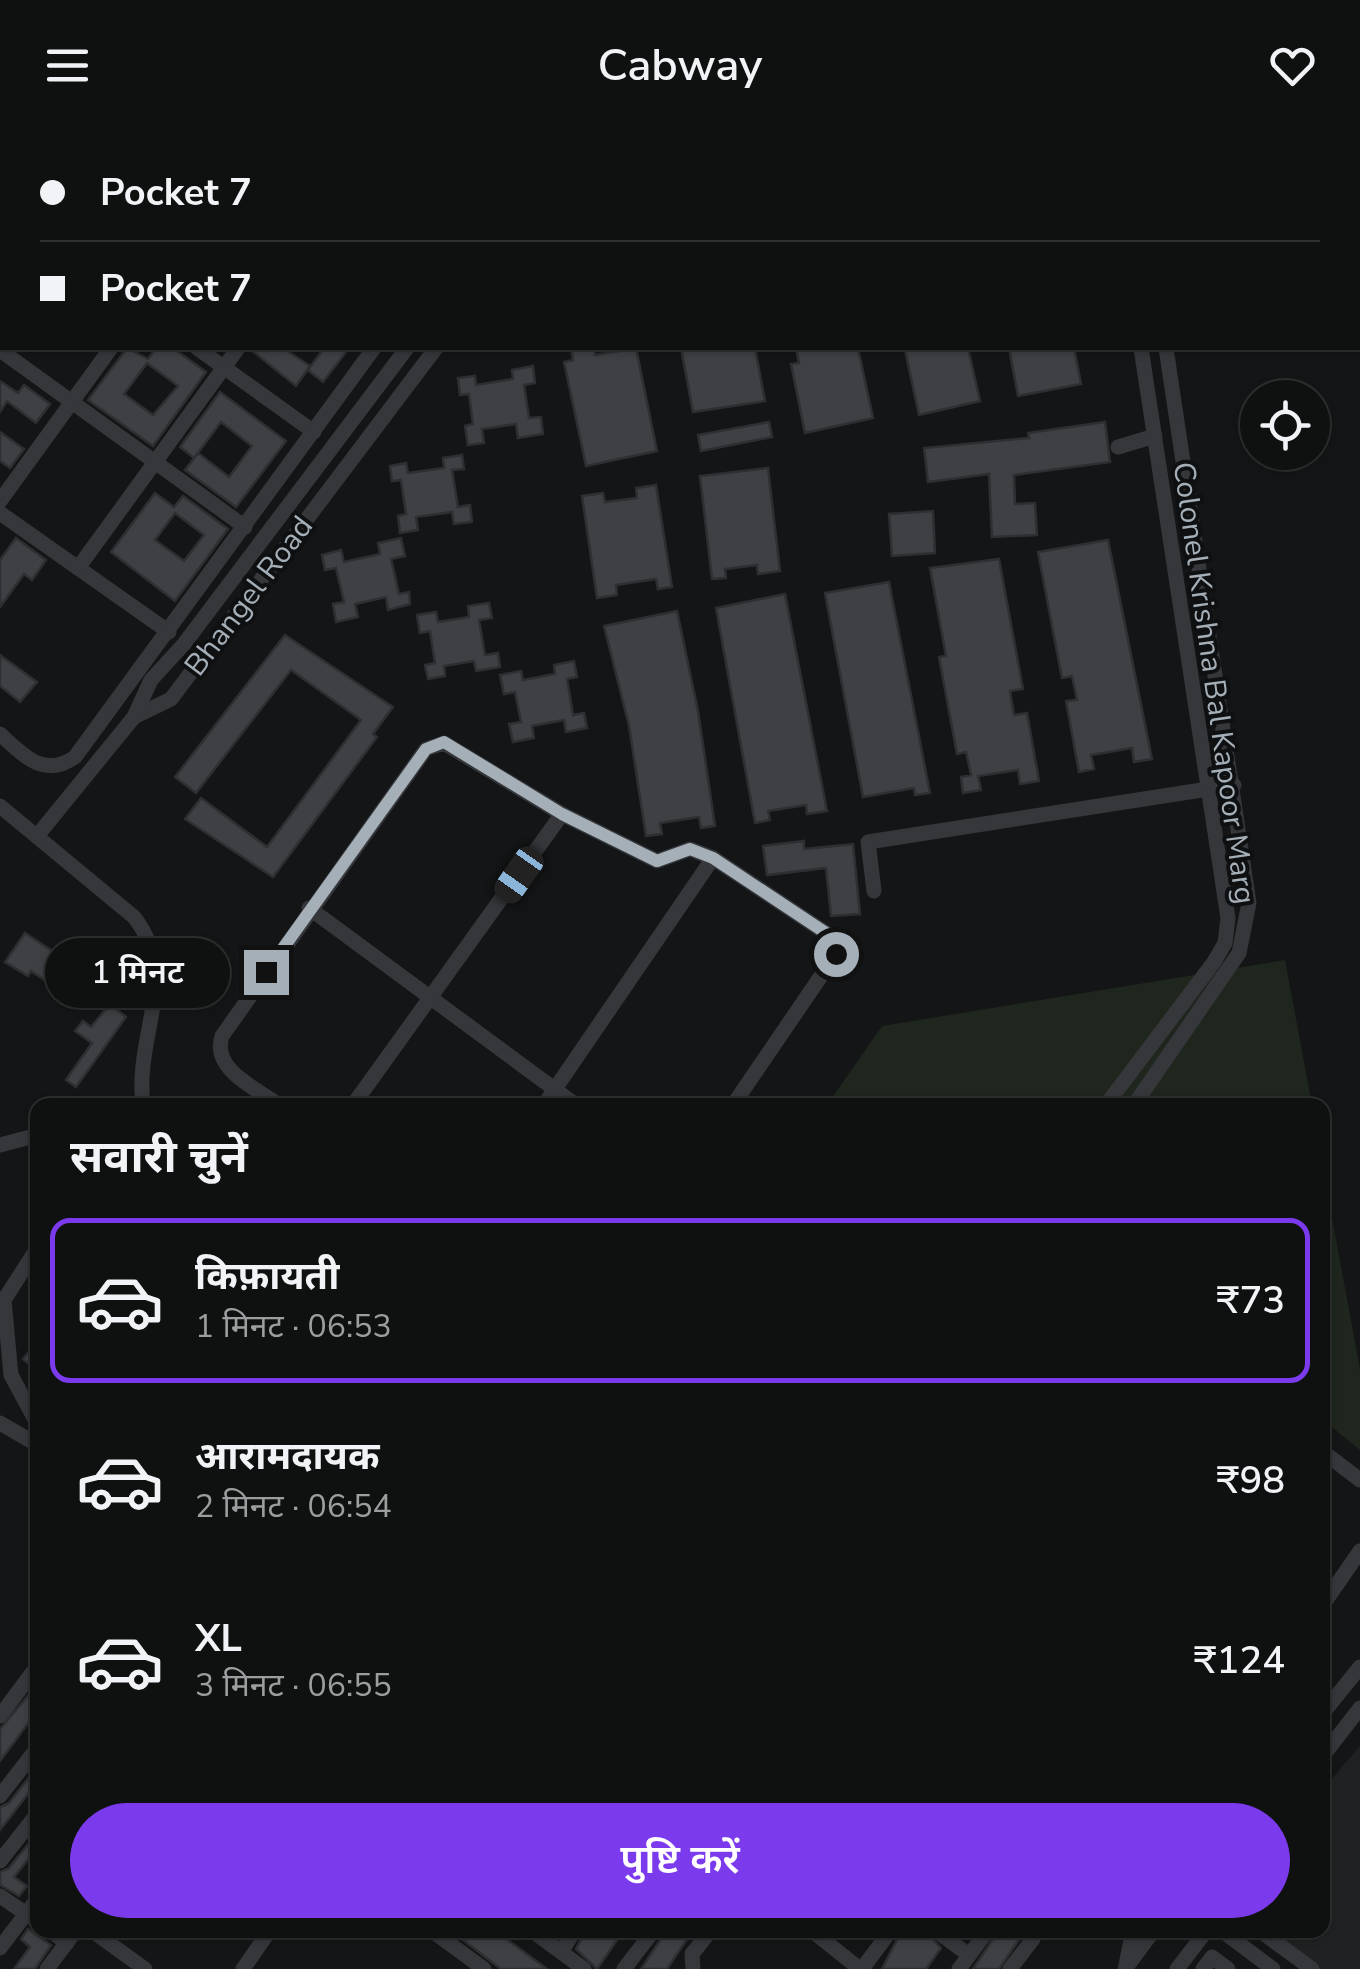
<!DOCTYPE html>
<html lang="hi">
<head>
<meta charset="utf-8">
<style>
  :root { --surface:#0f1010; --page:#181919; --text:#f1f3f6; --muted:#9b9d9f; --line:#2f3030; --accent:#7c3aed }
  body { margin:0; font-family:"Nunito Sans","Noto Sans Devanagari",sans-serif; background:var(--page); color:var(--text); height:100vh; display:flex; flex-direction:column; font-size:38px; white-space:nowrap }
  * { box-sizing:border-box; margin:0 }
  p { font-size:32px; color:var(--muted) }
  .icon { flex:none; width:55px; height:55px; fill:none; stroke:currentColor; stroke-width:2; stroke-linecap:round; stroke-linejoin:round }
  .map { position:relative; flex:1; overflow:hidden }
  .sheet { position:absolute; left:30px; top:968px; width:1300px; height:840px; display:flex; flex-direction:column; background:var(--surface); border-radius:20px; box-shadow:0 2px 8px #0004,0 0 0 2px var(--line) }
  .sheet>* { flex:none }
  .top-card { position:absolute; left:0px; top:0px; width:1360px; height:220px; box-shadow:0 2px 8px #0004,0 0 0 2px var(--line); display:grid; align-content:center; height:220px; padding:0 40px; background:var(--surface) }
  .buttons { position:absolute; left:1240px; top:250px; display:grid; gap:20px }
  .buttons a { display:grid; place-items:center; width:90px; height:90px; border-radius:50%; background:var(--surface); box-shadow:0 2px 8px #0004,0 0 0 2px var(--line); font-size:50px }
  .end { position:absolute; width:45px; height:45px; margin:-22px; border:12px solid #a5afb8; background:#111; box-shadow:0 0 0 5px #111 }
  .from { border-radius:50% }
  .bubble { position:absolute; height:70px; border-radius:35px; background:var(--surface); box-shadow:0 2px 8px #0004,0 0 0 2px var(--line); font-size:32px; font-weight:600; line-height:70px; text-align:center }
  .car { position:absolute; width:30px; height:60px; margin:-30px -15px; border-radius:12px; box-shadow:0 0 8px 2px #0007; background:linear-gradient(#222 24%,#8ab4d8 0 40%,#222 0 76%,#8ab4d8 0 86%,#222 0) }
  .top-card b { display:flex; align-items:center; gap:35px; height:95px; font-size:38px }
  .top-card b+b { border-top:2px solid var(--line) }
  .top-card i { width:25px; height:25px; background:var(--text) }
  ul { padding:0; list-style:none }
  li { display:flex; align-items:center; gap:30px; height:165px; margin:0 20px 15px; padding:0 20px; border:5px solid transparent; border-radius:20px }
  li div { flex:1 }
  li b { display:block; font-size:38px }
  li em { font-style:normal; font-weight:600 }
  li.current { border-color:var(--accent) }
  li>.icon { width:90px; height:90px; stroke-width:1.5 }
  h2 { padding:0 40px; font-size:45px; line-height:120px }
  .primary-button { display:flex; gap:20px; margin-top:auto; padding:20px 40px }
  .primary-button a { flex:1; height:115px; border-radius:60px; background:var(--accent); color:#fff; font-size:40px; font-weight:600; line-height:115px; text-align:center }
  header { display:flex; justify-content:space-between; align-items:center; height:130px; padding:0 40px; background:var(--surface); font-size:45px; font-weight:600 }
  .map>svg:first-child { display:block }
</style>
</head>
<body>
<header><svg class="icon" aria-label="menu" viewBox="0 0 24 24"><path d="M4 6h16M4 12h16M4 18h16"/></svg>Cabway<svg class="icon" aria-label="heart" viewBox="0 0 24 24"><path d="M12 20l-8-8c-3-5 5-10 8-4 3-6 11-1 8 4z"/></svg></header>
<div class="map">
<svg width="1360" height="1839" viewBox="0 0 1360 1839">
  <rect width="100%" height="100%" fill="#141516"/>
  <!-- built -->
  <polygon fill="#202123" points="1360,1616 1360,1839 1317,1839 1262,1800 1322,1800 1323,1659"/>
  <!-- green -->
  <g fill="#1e261e">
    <polygon points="1285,830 1312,975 827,975 882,896"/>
    <polygon points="1322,1034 1360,1239 1360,1320 1323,1290"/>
  </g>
  <!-- building -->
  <g fill="#3e4044" stroke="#2e2f32" stroke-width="2.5" fill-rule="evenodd">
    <path d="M 127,218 L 148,229 L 156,218 L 173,218 L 206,242 L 153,316 L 88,270 ZM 147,233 L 178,256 L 153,285 L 124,264 Z"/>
    <polygon points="249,218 283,218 310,236 296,256"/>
    <polygon points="324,218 349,218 323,252 308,240"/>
    <polygon points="571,218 594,218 595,225 636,218 657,321 586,336 564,232 573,230"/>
    <polygon points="681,218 755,218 765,271 693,282"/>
    <polygon points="796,218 858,218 873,288 805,303 791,234 799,233"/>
    <polygon points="914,218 968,218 980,271 919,285 905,220"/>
    <polygon points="1009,218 1074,218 1081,254 1018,266"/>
    <polygon points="533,236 535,253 524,255 529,288 541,287 543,304 518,308 516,294 482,299 484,313 468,315 465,296 473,294 469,264 460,265 458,248 475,246 476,255 513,249 512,240"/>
    <polygon points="0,251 18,263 24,255 50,274 36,293 7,271 0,282"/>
    <polygon points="220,262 286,311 236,377 185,340 198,323 229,347 252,316 221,292 194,328 180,317"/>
    <polygon points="769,292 772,307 701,321 698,305"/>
    <polygon points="1105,292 1110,332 1014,345 1015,374 1035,373 1037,405 992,407 989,344 928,352 924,318 1029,308 1028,303"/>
    <polygon points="0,302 24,319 10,338 0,331"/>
    <polygon points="462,325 464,339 452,340 458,377 470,375 472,392 454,394 452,382 416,387 418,400 400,403 398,386 406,384 401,350 392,351 390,336 406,333 408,343 444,338 443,328"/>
    <polygon points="768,338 780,441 758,444 757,435 725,439 726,448 712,449 700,346"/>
    <polygon points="656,355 672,457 658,459 656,449 616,455 617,465 597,468 582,366 603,363 605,372 637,368 636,358"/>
    <path d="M 155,363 L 174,377 L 183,366 L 228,399 L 175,471 L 111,422 ZM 175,383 L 204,405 L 184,431 L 155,410 Z"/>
    <polygon points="933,381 935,423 892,426 889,384"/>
    <polygon points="16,408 46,430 32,450 24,444 0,477 0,430"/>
    <polygon points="401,408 405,426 391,429 399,464 409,462 410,474 388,480 386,467 355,474 358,487 336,492 333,474 344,472 336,438 325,440 322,425 341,420 344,432 380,424 378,413"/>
    <polygon points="1108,410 1152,629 1134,632 1132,618 1091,625 1094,639 1079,642 1066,571 1077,570 1072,546 1062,548 1038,422"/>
    <polygon points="999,429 1023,559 1010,561 1014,585 1027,583 1039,651 1020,654 1018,640 978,646 981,660 963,663 961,647 971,645 966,622 957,624 939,527 946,526 930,438"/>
    <polygon points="889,452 930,663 915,665 914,658 863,667 825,463"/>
    <polygon points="785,464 827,681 807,684 806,675 768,681 770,690 755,693 716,478"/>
    <polygon points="489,473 492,488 479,490 485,525 498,523 500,537 476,541 474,531 444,536 445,546 428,549 425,535 435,533 430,501 420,503 417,485 436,482 438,492 469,487 468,476"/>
    <polygon points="677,481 698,581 715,696 701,698 699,687 660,693 662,704 646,706 629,596 604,496"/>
    <polygon points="285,505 393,577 373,604 377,607 273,747 185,689 201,668 267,717 361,590 291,540 196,663 175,647"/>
    <polygon points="0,525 37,552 20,572 0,556"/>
    <polygon points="574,531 577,547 567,549 573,585 584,583 587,598 566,602 564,590 532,596 534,608 513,612 509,594 521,592 515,562 504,564 500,545 521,541 523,550 555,544 554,535"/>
    <polygon points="804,711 804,719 853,714 860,784 831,786 826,738 767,745 763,716"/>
    <polygon points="25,803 57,824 63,816 80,827 58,859 31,841 28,846 5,832"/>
    <polygon points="110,874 126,887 76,957 66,950 92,913 75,901 83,891 91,897"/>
    <polygon points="38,1211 38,1241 23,1229"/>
    <polygon points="32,1561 38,1565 38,1580 0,1631 0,1599"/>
    <polygon points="38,1636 38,1651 0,1700 0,1677 9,1673"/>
    <polygon points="38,1702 38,1717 14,1747 27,1756 19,1766 0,1755 0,1742 9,1738"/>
    <polygon points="28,1799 51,1815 35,1839 14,1839 30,1817 21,1809"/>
    <polygon points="450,1800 494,1800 547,1839 501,1839"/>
    <polygon points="586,1800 624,1800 597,1839 576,1819"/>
    <polygon points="667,1800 693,1800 667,1839 641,1839"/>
    <polygon points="902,1800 924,1800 941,1818 926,1839 882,1839"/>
    <polygon points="999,1800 1018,1800 1022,1805 999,1839 973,1839"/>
  </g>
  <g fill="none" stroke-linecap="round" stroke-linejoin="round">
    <!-- minor -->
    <g stroke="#35373b" stroke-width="15">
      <polyline points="173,0 176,2"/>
      <polyline points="406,0 409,2"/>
      <polyline points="483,0 486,2"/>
      <polyline points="1106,0 1106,2"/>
      <polyline points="1132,0 1132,2"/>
      <polyline points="24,2 26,0"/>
      <polyline points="148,2 150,0"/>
      <polyline points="274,2 276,0"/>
      <polyline points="535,2 537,0"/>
      <polyline points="705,2 725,0"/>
      <polyline points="933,2 948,0"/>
      <polyline points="1062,2 1078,0"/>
      <polyline points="0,36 2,33"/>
      <polyline points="0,74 2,76"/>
      <polyline points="0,205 2,202"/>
      <polyline points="197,218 314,302"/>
      <polyline points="0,220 245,397"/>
      <polyline points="1118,317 1155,306"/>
      <polyline points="0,371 111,218"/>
      <polyline points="0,383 169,502"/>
      <polyline points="78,438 238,218"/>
      <polyline points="134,587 171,569 436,218"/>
      <path d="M 0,604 C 23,625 44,649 75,627 L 374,218"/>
      <path d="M 0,676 L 134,787 C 181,847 134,905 143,975"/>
      <polyline points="37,706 134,587 151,550 184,514 407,218"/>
      <polyline points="874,761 868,712 1234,655"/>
      <polyline points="309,778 576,975"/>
      <path d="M 279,975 C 255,958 211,939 222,906 L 426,619 L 444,613 L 562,684 L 657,731 L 690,719 L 713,728 L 832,807 L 836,824 L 733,975"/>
      <polyline points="353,975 562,684"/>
      <polyline points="544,975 713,728"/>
      <polyline points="1106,975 1214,832 1225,813 1228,788 1141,218"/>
      <polyline points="1134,975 1239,823 1249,773 1166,218"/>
      <polyline points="0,1015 38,1005"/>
      <polyline points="38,1117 4,1170 11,1245 38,1295"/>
      <polyline points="0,1293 38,1315"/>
      <polyline points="1322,1321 1360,1350"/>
      <polyline points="1322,1476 1360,1421"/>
      <polyline points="1322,1584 1360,1537"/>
      <polyline points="0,1586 38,1535"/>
      <polyline points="1322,1627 1360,1578"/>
      <polyline points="0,1666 38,1617"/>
      <polyline points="0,1731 38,1683"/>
      <polyline points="0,1766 38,1792"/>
      <polyline points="49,1800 67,1813"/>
      <polyline points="91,1800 145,1839"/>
      <polyline points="431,1800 484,1839"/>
      <polyline points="531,1800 584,1839"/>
      <polyline points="811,1800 860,1839"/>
      <polyline points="935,1800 969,1825"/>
      <polyline points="1221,1800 1273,1839"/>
      <polyline points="1259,1800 1312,1839"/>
      <polyline points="0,1818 38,1768"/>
      <polyline points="561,1822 575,1800"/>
      <polyline points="1126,1835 1133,1800"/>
      <polyline points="47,1839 76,1800"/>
      <polyline points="243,1839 270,1800"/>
      <polyline points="624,1839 654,1800"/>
      <polyline points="693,1839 692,1824 711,1800"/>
      <polyline points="862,1839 891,1800"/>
      <polyline points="959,1839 988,1800"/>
      <polyline points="1010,1839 1033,1809 1034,1800"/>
      <polyline points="1125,1839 1154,1800"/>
      <polyline points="1177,1839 1207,1800"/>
      <polyline points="1203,1839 1212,1827 1228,1839"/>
    </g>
  </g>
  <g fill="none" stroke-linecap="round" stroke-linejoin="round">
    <!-- route -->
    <polyline stroke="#a5afb8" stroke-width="12" points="266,842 426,619 444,612 562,684 657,731 690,719 713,728 832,807 836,824"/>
  </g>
  <g text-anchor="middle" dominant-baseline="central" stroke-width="8" stroke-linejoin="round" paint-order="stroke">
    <!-- street labels -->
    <g font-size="30" fill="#a5afb8" stroke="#0f1011">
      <text transform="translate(249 466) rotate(-53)">Bhangel Road</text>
      <text transform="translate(1214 553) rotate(82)">Colonel Krishna Bal Kapoor Marg</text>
    </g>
  </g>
</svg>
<div class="buttons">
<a><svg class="icon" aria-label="locate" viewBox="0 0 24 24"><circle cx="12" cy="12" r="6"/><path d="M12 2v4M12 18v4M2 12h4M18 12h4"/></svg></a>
</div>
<i class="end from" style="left:836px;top:824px"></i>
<i class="end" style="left:266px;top:842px"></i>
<div class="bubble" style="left:45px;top:808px;width:185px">1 मिनट</div>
<i class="car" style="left:519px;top:745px;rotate:215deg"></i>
<div class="top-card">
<b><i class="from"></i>Pocket 7</b>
<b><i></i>Pocket 7</b>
</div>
<section class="sheet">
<h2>सवारी चुनें</h2>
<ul>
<li class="current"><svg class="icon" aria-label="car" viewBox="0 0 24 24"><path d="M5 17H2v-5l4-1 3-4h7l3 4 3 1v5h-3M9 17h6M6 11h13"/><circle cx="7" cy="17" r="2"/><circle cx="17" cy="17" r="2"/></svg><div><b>किफ़ायती</b><p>1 मिनट · 06:53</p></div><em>₹73</em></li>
<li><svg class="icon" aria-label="car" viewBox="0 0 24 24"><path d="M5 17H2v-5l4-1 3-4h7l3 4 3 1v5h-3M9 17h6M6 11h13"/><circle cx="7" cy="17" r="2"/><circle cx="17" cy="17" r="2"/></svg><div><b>आरामदायक</b><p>2 मिनट · 06:54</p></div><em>₹98</em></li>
<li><svg class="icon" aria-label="car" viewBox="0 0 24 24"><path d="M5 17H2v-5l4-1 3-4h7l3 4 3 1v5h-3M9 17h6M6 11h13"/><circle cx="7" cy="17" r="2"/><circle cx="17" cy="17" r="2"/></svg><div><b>XL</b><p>3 मिनट · 06:55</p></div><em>₹124</em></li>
</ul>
<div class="primary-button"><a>पुष्टि करें</a></div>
</section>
</div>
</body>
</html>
